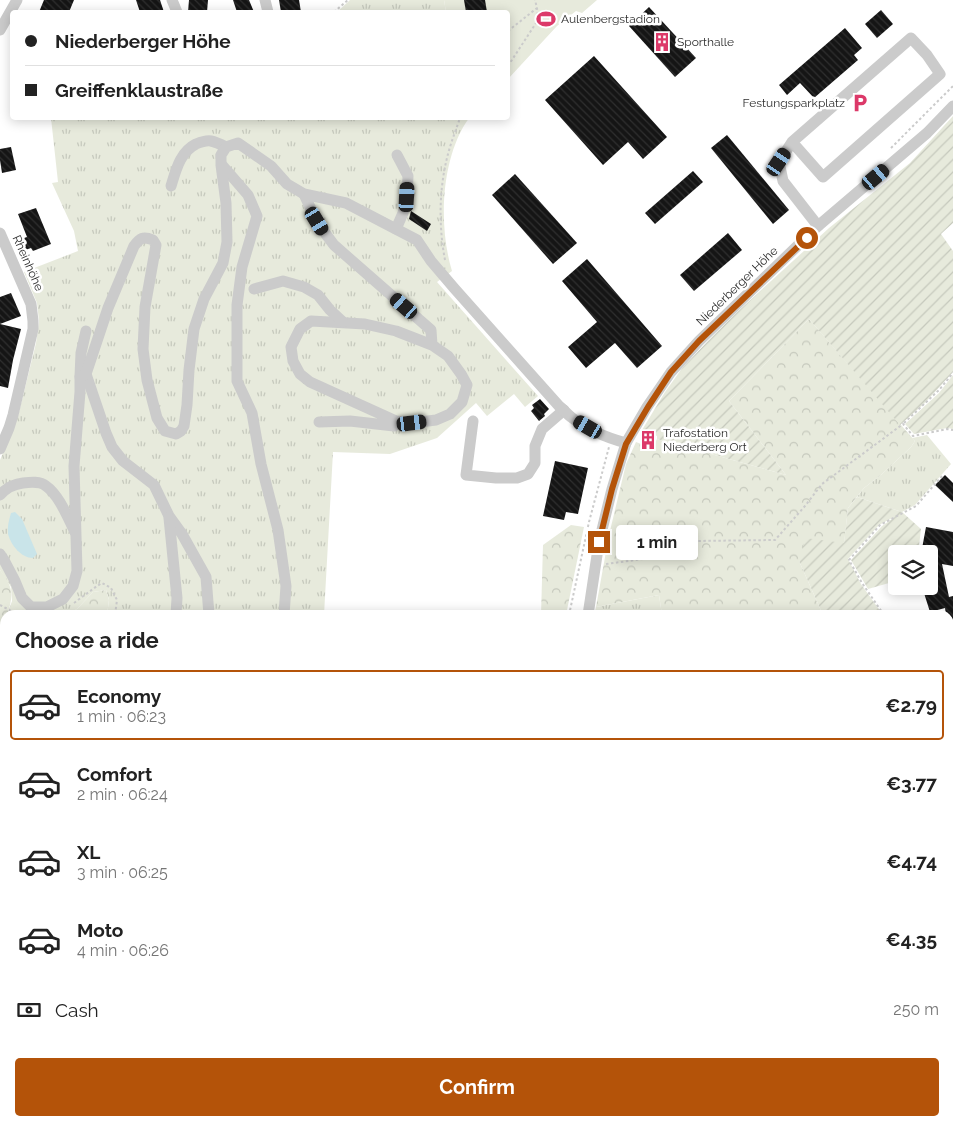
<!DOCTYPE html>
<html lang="en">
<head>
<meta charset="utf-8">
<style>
  :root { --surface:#fff; --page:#f6f6f6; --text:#222; --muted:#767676; --line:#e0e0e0; --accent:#b45309 }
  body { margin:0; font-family:Raleway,sans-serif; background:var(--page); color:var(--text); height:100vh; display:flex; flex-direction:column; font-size:19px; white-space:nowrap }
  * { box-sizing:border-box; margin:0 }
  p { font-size:16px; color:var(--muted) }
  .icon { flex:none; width:28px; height:28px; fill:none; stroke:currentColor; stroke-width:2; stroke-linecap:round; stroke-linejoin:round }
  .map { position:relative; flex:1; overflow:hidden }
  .details { position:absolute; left:0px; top:610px; width:954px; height:516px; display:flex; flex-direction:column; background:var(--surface); border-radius:15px 15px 0 0; box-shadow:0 2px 12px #0003 }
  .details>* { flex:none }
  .top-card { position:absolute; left:10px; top:10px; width:500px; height:110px; border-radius:5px; box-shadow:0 2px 12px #0003; display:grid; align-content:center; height:110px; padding:0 15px; background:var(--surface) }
  .fabs { position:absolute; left:888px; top:545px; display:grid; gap:10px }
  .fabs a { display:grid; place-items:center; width:50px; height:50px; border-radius:5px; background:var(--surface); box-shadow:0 2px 12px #0003; font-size:25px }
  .end { position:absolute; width:22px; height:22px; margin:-11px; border:6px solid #b45309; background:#fff; box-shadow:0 0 0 2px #fff }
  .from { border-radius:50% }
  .bubble { position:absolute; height:35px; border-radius:5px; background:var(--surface); box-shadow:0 2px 12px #0003; font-size:16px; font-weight:700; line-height:35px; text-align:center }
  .car { position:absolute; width:15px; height:30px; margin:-15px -8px; border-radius:6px; box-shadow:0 0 4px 1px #0007; background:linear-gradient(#222 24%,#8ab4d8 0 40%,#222 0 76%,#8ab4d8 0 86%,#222 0) }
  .top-card b { display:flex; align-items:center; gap:18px; height:48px; font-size:19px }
  .top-card b+b { border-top:1px solid var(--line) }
  .top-card i { width:12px; height:12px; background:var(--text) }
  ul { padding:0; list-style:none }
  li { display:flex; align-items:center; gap:15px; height:70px; margin:0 10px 8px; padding:0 5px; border:2px solid transparent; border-radius:5px }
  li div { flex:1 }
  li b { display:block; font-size:19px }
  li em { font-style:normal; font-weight:700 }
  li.current { border-color:var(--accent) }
  li>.icon { width:45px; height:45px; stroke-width:1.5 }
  h2 { padding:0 15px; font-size:22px; line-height:60px }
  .pay { display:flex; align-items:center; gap:12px; height:55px; padding:0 15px; font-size:19px }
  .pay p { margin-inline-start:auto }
  .cta { display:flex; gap:10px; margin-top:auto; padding:10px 15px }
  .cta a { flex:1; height:58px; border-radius:5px; background:var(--accent); color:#fff; font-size:20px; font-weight:700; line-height:58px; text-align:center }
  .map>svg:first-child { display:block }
</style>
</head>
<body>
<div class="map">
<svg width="953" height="1126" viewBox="0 0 953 1126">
  <defs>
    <pattern id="grass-tufts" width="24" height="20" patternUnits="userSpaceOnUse" patternTransform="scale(1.25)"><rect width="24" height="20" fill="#e7eadc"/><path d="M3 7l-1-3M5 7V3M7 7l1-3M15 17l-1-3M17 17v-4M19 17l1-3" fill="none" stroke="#c6c9bd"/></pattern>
    <pattern id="forest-crowns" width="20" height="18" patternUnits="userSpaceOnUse" patternTransform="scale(1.25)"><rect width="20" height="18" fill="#e7eadc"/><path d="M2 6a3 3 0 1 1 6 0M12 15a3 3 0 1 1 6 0" fill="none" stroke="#c6c9bd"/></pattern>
    <pattern id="garden-furrows" width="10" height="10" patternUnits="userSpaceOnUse" patternTransform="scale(1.25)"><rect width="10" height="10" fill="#e7eadc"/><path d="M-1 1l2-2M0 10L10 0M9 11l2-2" fill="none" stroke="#c6c9bd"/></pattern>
    <pattern id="building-back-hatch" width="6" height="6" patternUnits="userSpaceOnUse" patternTransform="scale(1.25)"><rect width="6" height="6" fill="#151515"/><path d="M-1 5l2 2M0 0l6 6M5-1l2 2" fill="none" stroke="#2f2f2f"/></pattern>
  </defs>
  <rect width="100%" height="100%" fill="#fff"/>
  <!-- grass -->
  <g fill="url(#grass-tufts)">
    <polygon points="350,0 444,0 446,12 337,12"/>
    <path d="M 51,118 L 469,118 C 441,157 438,225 452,271 L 437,282 L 538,396 L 525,407 L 514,394 L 487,416 L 476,403 L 437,438 L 390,454 L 333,452 L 324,615 L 107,615 L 109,600 L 106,590 L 93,592 L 77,609 L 65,615 L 7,615 L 12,601 L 11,587 L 0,570 L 0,460 L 18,416 L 36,343 L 39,321 L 37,303 L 24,272 L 78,251 L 74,231 L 52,183 L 58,182 Z"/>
    <polygon points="927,435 951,464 915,505 902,512 857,497 864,488 882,474 911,447 915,441 912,438"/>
    <polygon points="659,595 662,615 594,615 596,607"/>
    <polygon points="312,1121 548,1121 548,1126 314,1126"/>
  </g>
  <!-- forest -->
  <g fill="url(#forest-crowns)">
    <polygon points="809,319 915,441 911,447 882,474 864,488 848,508 844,544 799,561 823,615 662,615 659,595 596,607 609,535 626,464 636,442 652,448 657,439 786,475 729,401"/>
    <polygon points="571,525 584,527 566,615 541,615 543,545"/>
    <path d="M 0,570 C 13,586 14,595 7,615 L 5,615 L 5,1026 L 0,1027 Z"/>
    <polygon points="106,590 109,600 107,615 65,615 77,609 93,592"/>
    <polygon points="0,1083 5,1084 5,1121 312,1121 314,1126 0,1126"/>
  </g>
  <!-- garden -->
  <g fill="url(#garden-furrows)">
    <polygon points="953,116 953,223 941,234 953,251 953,372 925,403 900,425 809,319 729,401 786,475 657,439 657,436 642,430 665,392 683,367 706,343 734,315 829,228 910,163"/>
    <polygon points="953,375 953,429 947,428 914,434 905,424 939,393"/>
    <polygon points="857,497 902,512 921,529 919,546 893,549 896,570 896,581 868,589 851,560 882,526 896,516 879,525 848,559 861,584 883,615 823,615 799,561 805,538 844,543 848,508"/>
  </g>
  <!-- pitch -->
  <polygon fill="#e7eadc" points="444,0 597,0 582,13 576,11 557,26 508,79 508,12 446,12"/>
  <!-- water -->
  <path fill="#c9e4e9" d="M 15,512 L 22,519 L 37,554 L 33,558 C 21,558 11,545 8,534 C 7,527 9,520 11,513 Z"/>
  <!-- building -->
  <g fill="url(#building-back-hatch)">
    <polygon points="44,0 74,0 69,12 39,12"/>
    <polygon points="136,0 160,0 164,12 148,12 147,10 140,12"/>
    <polygon points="189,0 208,0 207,12 188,12"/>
    <polygon points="233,0 249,0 254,12 237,12"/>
    <polygon points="279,0 299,0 301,12 281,12"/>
    <polygon points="464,0 485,0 487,12 466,12"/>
    <polygon points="649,7 696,58 675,77 629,26"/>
    <polygon points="881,10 893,24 877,38 865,24"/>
    <polygon points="845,28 862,48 854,55 858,60 814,98 800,83 787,95 779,85"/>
    <polygon points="594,56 667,137 643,159 628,142 603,165 545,100"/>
    <polygon points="727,135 789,210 773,224 711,148"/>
    <polygon points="11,147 16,170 2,173 0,160 0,149"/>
    <polygon points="693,171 703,182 655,224 645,213"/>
    <polygon points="515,174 577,243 553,264 492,195"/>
    <polygon points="36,208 51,244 33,251 31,248 22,251 18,240 27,237 18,214"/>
    <polygon points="411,211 431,224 427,231 409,219"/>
    <polygon points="728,233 742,250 694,291 680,275"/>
    <polygon points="587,259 662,346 637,368 615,343 586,368 568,347 597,322 562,281"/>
    <polygon points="11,293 21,316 0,324 0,297"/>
    <polygon points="0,324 21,329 13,360 8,388 0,386"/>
    <polygon points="540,399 549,409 544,414 545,416 539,421 531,411 534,408 532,405"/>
    <polygon points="555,461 588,468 578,514 566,512 564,520 543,516"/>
    <polygon points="945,475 953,483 953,502 935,485"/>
    <polygon points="926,527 953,532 953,566 942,564 949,597 953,596 953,629 949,630 949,615 946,615 945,608 930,612 924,593 912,595 910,586 929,586 929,576 933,554 921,554"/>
  </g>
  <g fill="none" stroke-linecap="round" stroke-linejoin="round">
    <!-- path -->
    <g stroke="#cbcbcb" stroke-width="2" stroke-dasharray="2.5 2.5" stroke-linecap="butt">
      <polyline points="334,12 348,0"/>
      <polyline points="508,31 537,8"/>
      <polyline points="508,66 538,20 537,8 535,0"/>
      <polyline points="891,148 953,86"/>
      <path d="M 445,260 C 438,223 439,183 450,147 C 453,137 457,127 460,118"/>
      <polyline points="904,423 939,390 953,373"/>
      <polyline points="606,564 687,553 694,541 775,540 805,506 822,484 903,424 913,436 947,429 953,430"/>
      <polyline points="74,603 97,586 102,583 111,588 117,600 115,615"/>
      <polyline points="0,605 19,615"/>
      <polyline points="569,615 589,522 609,447"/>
      <polyline points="884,615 862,583 849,560 880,525 916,506 942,476"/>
      <polyline points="268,1121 272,1126"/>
      <polyline points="276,1121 278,1126"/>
      <polyline points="313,1121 315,1126"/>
      <polyline points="514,1121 514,1126"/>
      <polyline points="519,1121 521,1126"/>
      <polyline points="214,1123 220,1121"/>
    </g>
    <!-- minor -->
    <g stroke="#cbcbcb" stroke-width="11">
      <polyline points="172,0 177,12"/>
      <polyline points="265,0 268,12"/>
      <polyline points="0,30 17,0"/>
      <polyline points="792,142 823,177 940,74 927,55 911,38 792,142 779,162 783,181 818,226"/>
      <polyline points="222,165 248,195 257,216 242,267 237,305 237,381 252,413 261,464 278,530 286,586 284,615"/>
      <path d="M 171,186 C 176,170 180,152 196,144 C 201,142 206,140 211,141 C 216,142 222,145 226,147"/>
      <path d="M 304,194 C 312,213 321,229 334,245 L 431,330 L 432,345 L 396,331 L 365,324 L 311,321 L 300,329 L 291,347 L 293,361 L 300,374 L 310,382 L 396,421 L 412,423 L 436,420 L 450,414 L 462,402 L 467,385 L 461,374 L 448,356 L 432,345"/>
      <polyline points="396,229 403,213 407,197 408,176 397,155"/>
      <polyline points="0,233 31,304 33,321 33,329 13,415 9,428 0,449"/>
      <polyline points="254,289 283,281 304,287 318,295 330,310 343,322"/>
      <polyline points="86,374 106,433 112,447 123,461 154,485 169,516 182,534 206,577 209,615"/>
      <polyline points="80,377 81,353 86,331"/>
      <polyline points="473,421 466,475 496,478 517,478 528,474 535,463 535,446 542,429 564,410"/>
      <polyline points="319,422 350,421 394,426 396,421"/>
      <path d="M 0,495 C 6,488 14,484 23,483 C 31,482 40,481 46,486 C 59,495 68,518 75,532"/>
      <polyline points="169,518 177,598 176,615"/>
      <path d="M 0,554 L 4,560 L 15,581 L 22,598 L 31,607 L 47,607 L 63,599 L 73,586 L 77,571 L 74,466 L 80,392 L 80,377 L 86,374 L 108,308 L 134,246 C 140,238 143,236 153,240 L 156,245 L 145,307 L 143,349 L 147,380 L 157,418 L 165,431 L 176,434 L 181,431 L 184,426 L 187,405 L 189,370 L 194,329 L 204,299 L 223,263 L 227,242 L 226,203 L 221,165 L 221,155 L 226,147 L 238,143 L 271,166 L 287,184 L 304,194 L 346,203 L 417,240 L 431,261 L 454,288 L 559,406 C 563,409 567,414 571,417 C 586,429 608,438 626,443"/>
      <polyline points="588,615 599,542 612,489 626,443 647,407 671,372 699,341 818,226 927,133 953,106"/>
      <polyline points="949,992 953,982"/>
      <polyline points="551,1121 551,1126"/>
      <polyline points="632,1121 633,1126"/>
      <polyline points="914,1121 914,1126"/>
      <polyline points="691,1125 696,1126"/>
      <polyline points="855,1125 866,1122"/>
      <polyline points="752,1126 753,1121"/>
      <polyline points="800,1126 802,1121"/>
    </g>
  </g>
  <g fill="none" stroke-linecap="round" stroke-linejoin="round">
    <!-- route -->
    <polyline stroke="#b45309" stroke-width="6" points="599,542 612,489 626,444 648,407 671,372 699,341 807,238"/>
  </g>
  <!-- icons -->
  <defs>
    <g id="stadium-bare" transform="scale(1.5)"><path d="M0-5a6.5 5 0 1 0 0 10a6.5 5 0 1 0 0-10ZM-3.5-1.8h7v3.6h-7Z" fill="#dc3969" stroke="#fff" stroke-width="2.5" paint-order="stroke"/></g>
    <g id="building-bare" transform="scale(1.5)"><path d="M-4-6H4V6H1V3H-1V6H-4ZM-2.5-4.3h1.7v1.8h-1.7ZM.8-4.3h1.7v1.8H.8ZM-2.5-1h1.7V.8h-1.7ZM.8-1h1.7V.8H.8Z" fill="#dc3969" stroke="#fff" stroke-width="2.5" paint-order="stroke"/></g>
    <g id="parking-bare" transform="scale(1.5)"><path d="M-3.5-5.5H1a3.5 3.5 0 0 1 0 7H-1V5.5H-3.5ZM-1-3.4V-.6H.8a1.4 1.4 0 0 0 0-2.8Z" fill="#dc3969" stroke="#fff" stroke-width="2.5" paint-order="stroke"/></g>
  </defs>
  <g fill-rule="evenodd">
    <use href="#stadium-bare" x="546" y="19"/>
    <use href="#building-bare" x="662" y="42"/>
    <use href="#parking-bare" x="860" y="103"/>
    <use href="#building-bare" x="648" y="440"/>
  </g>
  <g text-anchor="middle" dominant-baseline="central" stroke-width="5" stroke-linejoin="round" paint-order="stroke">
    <!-- poi labels -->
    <g font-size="12" fill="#2e2e2e" stroke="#fff" text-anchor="start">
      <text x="561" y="19">Aulenbergstadion</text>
      <text x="677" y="42">Sporthalle</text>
      <text x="845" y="103" text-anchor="end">Festungsparkplatz</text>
      <text x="663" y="433">Trafostation<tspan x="663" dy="14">Niederberg Ort</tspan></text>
    </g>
    <!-- street labels -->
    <g font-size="12" fill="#2e2e2e" stroke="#fff">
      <text transform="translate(28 263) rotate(66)">Rheinhöhe</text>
      <text transform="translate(737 286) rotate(-44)">Niederberger Höhe</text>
    </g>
  </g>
</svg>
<div class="fabs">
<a><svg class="icon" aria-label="layers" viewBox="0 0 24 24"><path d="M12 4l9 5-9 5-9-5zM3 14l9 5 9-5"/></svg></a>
</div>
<i class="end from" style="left:807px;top:238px"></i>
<i class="end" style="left:599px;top:542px"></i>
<div class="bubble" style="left:616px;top:525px;width:82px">1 min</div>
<i class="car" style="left:779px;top:162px;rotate:34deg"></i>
<i class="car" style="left:876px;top:177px;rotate:50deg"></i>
<i class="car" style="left:407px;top:197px;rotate:3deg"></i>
<i class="car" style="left:317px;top:221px;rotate:149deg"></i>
<i class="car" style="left:404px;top:306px;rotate:311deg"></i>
<i class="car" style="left:412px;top:423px;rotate:83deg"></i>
<i class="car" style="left:588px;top:427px;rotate:300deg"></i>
<div class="top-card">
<b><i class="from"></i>Niederberger Höhe</b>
<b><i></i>Greiffenklaustraße</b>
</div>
<section class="details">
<h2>Choose a ride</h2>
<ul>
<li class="current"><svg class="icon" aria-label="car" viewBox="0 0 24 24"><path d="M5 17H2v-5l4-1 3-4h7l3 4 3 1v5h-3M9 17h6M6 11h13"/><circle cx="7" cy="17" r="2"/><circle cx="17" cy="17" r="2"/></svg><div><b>Economy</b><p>1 min · 06:23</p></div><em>€2.79</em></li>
<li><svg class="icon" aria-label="car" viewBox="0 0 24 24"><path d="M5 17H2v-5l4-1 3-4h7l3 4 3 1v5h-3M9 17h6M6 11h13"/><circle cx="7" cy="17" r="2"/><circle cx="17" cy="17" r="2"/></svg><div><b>Comfort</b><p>2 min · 06:24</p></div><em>€3.77</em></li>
<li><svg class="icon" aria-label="car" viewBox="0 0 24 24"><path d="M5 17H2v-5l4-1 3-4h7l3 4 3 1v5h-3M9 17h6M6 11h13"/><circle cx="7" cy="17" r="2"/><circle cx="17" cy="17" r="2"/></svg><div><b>XL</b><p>3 min · 06:25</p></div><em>€4.74</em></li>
<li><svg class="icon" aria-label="car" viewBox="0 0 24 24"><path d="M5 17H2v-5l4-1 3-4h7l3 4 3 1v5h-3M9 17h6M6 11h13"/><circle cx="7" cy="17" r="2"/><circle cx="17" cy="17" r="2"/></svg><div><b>Moto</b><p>4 min · 06:26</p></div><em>€4.35</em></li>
</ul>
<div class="pay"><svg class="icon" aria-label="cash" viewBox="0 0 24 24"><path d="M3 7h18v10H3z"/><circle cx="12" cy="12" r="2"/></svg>Cash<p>250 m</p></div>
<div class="cta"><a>Confirm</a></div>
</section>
</div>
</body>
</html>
